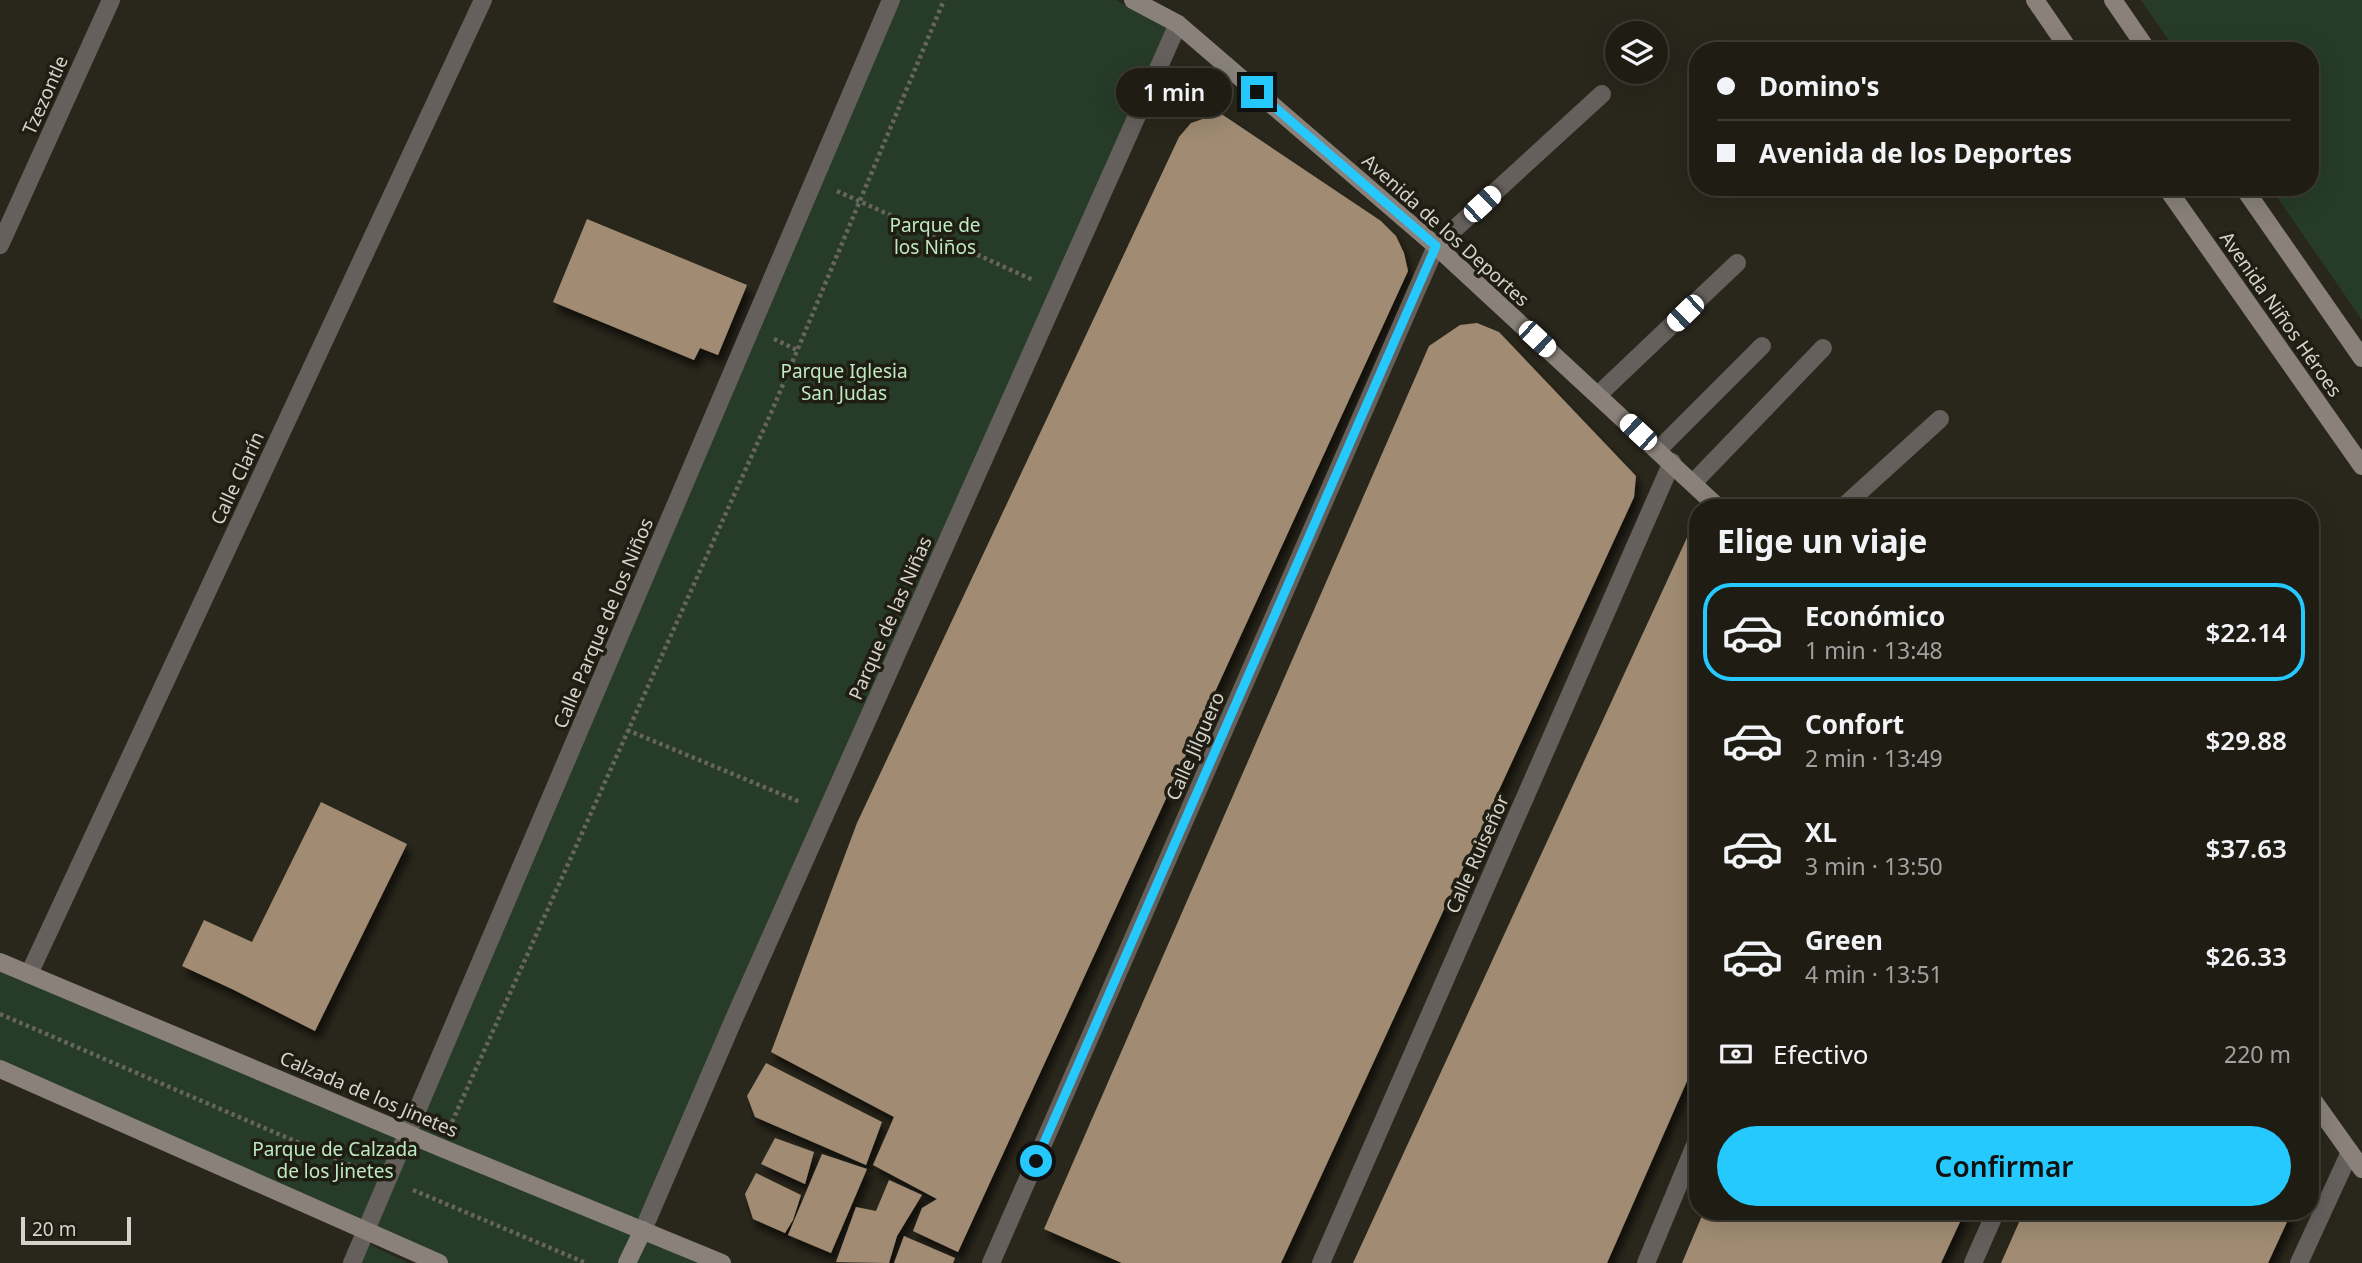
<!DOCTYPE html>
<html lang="es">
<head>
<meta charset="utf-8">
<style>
  :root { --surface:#1f1c14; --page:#27251d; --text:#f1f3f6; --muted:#a1a1a0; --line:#3c3a34; --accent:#25c9fe }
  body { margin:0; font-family:"Noto Sans",sans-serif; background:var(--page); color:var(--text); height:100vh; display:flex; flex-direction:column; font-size:26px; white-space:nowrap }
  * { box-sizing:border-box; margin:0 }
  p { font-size:23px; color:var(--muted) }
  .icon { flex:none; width:38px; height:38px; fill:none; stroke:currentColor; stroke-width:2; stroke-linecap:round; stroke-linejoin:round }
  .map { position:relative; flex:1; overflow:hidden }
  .drawer { position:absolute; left:1689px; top:499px; width:630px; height:721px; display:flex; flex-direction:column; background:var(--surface); border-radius:28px; box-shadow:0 7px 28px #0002,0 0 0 2px var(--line) }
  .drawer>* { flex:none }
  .banner { position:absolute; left:1689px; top:42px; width:630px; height:154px; border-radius:28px; box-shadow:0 7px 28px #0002,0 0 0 2px var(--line); display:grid; align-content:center; height:154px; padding:0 28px; background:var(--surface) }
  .controls { position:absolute; left:1605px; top:21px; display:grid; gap:14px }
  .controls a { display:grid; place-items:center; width:63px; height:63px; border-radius:50%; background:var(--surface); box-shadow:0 7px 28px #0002,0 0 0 2px var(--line); font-size:35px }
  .scale { position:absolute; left:21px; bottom:18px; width:110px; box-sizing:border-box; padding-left:7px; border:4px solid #d5d3cc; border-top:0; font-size:19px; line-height:24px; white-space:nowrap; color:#d5d3cc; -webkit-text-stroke:5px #201d12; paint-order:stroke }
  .end { position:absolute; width:32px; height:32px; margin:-16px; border:9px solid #25c9fe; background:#111; box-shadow:0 0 0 4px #111 }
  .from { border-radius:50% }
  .bubble { position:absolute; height:49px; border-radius:24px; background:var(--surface); box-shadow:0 7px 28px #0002,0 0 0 2px var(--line); font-size:23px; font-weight:600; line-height:49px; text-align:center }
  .car { position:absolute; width:21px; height:42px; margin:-21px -10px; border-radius:9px; box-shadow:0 0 5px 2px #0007; background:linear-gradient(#fff 24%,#345 0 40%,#fff 0 76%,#345 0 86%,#fff 0) }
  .banner b { display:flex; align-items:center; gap:24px; height:66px; font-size:26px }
  .banner b+b { border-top:2px solid var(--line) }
  .banner i { width:18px; height:18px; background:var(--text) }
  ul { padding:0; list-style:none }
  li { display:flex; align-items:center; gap:21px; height:98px; margin:0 14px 10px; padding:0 14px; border:4px solid transparent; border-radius:28px }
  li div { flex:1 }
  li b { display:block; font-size:26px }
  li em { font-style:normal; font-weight:600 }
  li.on { border-color:var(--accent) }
  li>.icon { width:63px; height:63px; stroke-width:1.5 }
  h2 { padding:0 28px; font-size:32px; line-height:84px }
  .pay { display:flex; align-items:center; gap:18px; height:77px; padding:0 28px; font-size:26px }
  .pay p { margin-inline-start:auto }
  .action { display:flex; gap:14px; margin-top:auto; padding:14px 28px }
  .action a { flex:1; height:80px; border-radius:42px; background:var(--accent); color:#111; font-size:28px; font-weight:600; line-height:80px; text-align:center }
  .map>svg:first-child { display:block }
</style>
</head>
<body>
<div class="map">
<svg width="2362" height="1263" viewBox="0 0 2362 1263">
  <defs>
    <filter id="shadow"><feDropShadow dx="4.5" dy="8" stdDeviation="3.5" flood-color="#0009"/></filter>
  </defs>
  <rect width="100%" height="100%" fill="#29261b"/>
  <!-- green -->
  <g fill="#263b28">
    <polygon points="894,0 1116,0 1167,29 626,1263 443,1263 368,1230"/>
    <polygon points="2141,0 2362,0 2362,320 2270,187 2310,187 2310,51 2176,51"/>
    <polygon points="0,965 405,1133 364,1229 0,1067"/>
    <polygon points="647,1236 710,1263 634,1263"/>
    <polygon points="367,1243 408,1263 359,1263"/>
  </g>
  <!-- building -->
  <g fill="#a18c73" filter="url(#shadow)">
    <polygon points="1220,113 1381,221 1396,236 1404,253 1408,271 958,1252 913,1231 922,1208 937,1199 873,1165 894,1117 771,1052 857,823 1179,137 1191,123"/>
    <polygon points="587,219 747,285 718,355 700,348 694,360 553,302"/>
    <polygon points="1477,323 1499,332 1636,476 1634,497 1281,1263 1122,1263 1044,1229 1429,346 1460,325"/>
    <polygon points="1690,531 1698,539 1698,1056 1607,1263 1353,1263"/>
    <polygon points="321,802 407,844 315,1031 232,989 182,966 204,920 252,942"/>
    <polygon points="766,1063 882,1122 866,1165 755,1117 747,1096"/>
    <polygon points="775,1138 814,1152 805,1184 761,1164"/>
    <polygon points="822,1154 867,1169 831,1253 788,1235"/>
    <polygon points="756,1173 801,1195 793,1220 785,1233 753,1219 745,1194"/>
    <polygon points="889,1180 922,1195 897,1236 889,1263 836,1262 856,1207 876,1211"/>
    <polygon points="1704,1211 1965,1211 1941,1263 1682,1263"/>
    <polygon points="2024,1211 2292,1211 2268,1263 2001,1263"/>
    <polygon points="904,1236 955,1258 953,1263 894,1263"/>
  </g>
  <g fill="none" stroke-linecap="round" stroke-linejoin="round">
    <!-- path -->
    <g stroke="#68655c" stroke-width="4.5" stroke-dasharray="3.5 3.5" stroke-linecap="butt">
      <polyline points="837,191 1033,280"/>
      <polyline points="774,339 797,350"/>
      <polyline points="627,730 800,802"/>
      <polyline points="0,1014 362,1170"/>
      <polyline points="452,1122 771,413 944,0"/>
      <polyline points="413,1190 586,1263"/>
    </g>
    <!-- lane -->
    <g stroke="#65605c" stroke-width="18">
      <polyline points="1436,246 1602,94"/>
      <polyline points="1598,395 1737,263"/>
      <polyline points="1658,450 1762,346"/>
      <polyline points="1693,483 1823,348"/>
      <polyline points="1842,508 1940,419"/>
    </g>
    <!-- street -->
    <g stroke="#65605c" stroke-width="18">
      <polyline points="0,245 111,0"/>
      <polyline points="29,974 483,0"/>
      <polyline points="643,1230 733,1021 1178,24"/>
      <polyline points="352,1263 891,0"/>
      <polyline points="991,1263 1436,246"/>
      <polyline points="1321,1263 1672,462"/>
      <polyline points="1646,1263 1698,1138"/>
      <polyline points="1973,1263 1996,1211"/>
      <polyline points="2299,1263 2350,1152"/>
    </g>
    <!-- secondary -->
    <g stroke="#89817a" stroke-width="18">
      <polyline points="1133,0 1178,24 1436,246 1719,508"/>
      <polyline points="2035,0 2070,51"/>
      <polyline points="2113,0 2148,51"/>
      <polyline points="2166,187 2362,466"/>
      <polyline points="2243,187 2362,358"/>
      <polyline points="0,962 444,1149 722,1263"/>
      <polyline points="0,1069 439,1263"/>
      <polyline points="2310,1096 2362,1169"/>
      <polyline points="627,1263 643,1230"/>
    </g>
  </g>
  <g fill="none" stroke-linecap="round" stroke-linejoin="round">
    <!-- route -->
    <polyline stroke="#25c9fe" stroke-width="9" points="1036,1161 1436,246 1257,92"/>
  </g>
  <g text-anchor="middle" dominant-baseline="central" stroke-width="7" stroke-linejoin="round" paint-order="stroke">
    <!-- street labels -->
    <g font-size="19" fill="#d5d3cc" stroke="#201d12">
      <text transform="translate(45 95) rotate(-66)">Tzezontle</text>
      <text transform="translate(1446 230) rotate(42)">Avenida de los Deportes</text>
      <text transform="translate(2281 314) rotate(55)">Avenida Niños Héroes</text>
      <text transform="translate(237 478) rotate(-65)">Calle Clarín</text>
      <text transform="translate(890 618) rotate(-66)">Parque de las Niñas</text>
      <text transform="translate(603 623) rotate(-67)">Calle Parque de los Niños</text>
      <text transform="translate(1195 746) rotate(-66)">Calle Jilguero</text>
      <text transform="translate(1477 854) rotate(-66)">Calle Ruiseñor</text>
      <text transform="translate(369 1094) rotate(23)">Calzada de los Jinetes</text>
    </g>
    <!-- park labels -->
    <g font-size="19" fill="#bdeac1" stroke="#201d12">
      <text x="935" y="225">Parque de<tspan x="935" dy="22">los Niños</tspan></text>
      <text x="844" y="371">Parque Iglesia<tspan x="844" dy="22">San Judas</tspan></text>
      <text x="335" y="1149">Parque de Calzada<tspan x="335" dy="22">de los Jinetes</tspan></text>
    </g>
  </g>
</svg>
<div class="controls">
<a><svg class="icon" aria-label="layers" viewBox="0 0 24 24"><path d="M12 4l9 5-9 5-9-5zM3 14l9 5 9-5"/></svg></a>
</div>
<div class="scale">20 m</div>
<i class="end from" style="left:1036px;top:1161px"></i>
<i class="end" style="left:1257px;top:92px"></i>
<div class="bubble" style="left:1116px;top:68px;width:116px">1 min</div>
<i class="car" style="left:1482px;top:204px;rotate:47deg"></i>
<i class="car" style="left:1685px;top:313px;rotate:226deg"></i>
<i class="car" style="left:1537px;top:339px;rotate:133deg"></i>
<i class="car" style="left:1638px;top:432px;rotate:313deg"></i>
<div class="banner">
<b><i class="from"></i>Domino's</b>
<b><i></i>Avenida de los Deportes</b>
</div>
<section class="drawer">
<h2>Elige un viaje</h2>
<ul>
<li class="on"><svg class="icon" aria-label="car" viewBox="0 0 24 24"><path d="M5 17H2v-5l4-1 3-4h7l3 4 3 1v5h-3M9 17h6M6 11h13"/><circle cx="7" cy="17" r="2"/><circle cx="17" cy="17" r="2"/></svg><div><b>Económico</b><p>1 min · 13:48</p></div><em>$22.14</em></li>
<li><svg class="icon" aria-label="car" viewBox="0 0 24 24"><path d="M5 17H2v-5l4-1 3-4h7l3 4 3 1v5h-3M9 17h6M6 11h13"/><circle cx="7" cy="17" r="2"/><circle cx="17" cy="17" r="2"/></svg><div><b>Confort</b><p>2 min · 13:49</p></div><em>$29.88</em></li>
<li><svg class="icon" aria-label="car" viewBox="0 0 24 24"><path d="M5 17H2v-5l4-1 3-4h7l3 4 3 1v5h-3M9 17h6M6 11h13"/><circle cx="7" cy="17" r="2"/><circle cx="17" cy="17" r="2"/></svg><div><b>XL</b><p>3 min · 13:50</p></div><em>$37.63</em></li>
<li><svg class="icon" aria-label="car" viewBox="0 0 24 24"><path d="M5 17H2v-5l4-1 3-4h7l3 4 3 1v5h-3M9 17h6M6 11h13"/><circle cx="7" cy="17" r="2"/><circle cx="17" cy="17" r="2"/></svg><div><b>Green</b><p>4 min · 13:51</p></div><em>$26.33</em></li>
</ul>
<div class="pay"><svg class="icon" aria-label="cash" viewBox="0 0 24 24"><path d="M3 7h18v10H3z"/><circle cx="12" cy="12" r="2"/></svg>Efectivo<p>220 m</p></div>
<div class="action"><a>Confirmar</a></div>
</section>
</div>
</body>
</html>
